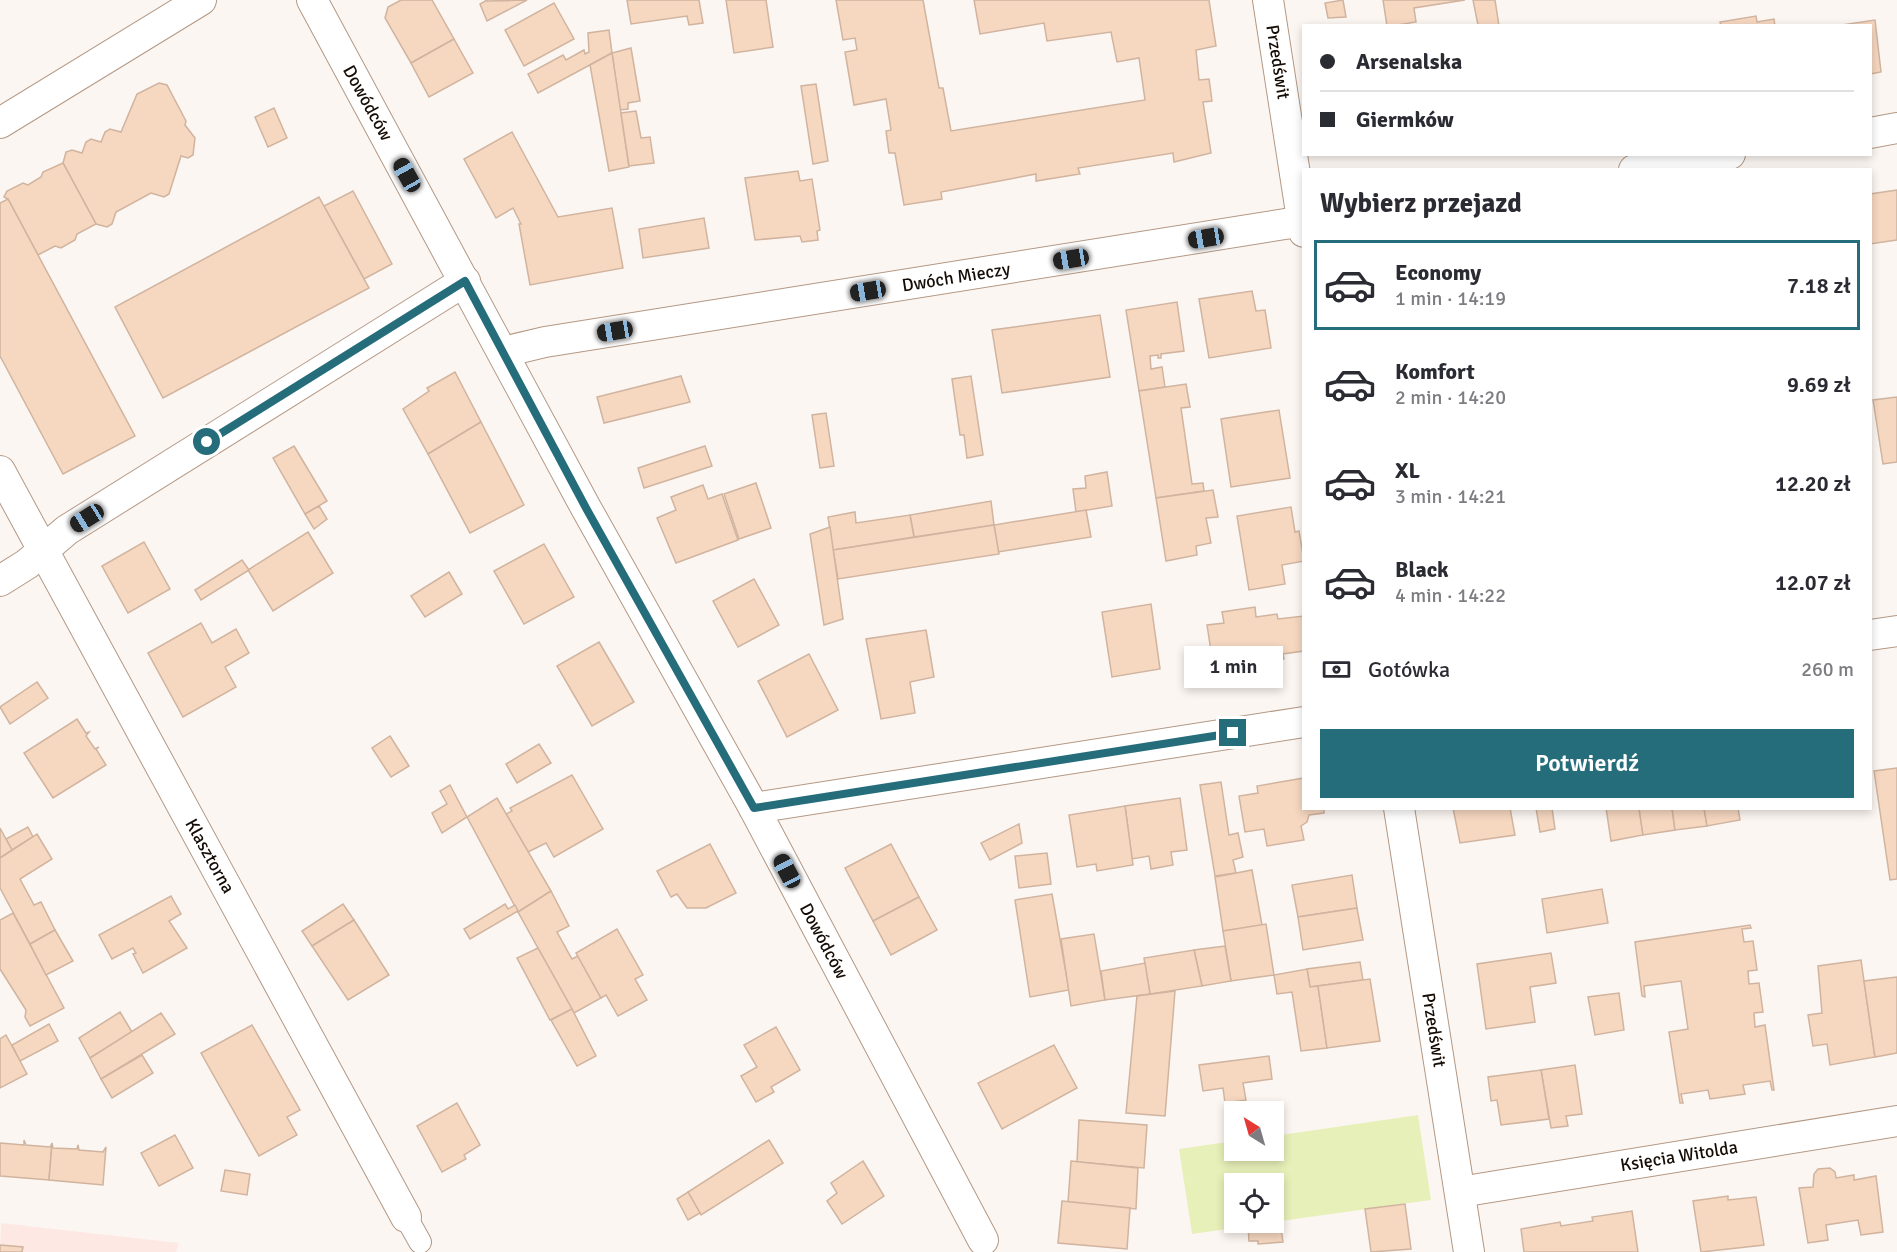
<!DOCTYPE html>
<html lang="pl">
<head>
<meta charset="utf-8">
<style>
  :root { --surface:#fff; --page:#f2f2f3; --text:#2b2b33; --muted:#7c7c81; --line:#e1e1e2; --accent:#266d7b }
  body { margin:0; font-family:Signika,sans-serif; background:var(--page); color:var(--text); height:100vh; display:flex; flex-direction:column; font-size:22px; white-space:nowrap }
  * { box-sizing:border-box; margin:0 }
  p { font-size:20px; color:var(--muted) }
  .icon { flex:none; width:33px; height:33px; fill:none; stroke:currentColor; stroke-width:2; stroke-linecap:round; stroke-linejoin:round }
  .map { position:relative; flex:1; overflow:hidden }
  .details { position:absolute; left:1302px; top:168px; width:570px; height:642px; display:flex; flex-direction:column; background:var(--surface); border-radius:0px; box-shadow:0 3px 9px #0003 }
  .details>* { flex:none }
  .hud { position:absolute; left:1302px; top:24px; width:570px; height:132px; border-radius:0px; box-shadow:0 3px 9px #0003; display:grid; align-content:center; height:132px; padding:0 18px; background:var(--surface) }
  .needle { width:39px; rotate:323deg }
  .buttons { position:absolute; left:1224px; top:1101px; display:grid; gap:12px }
  .buttons a { display:grid; place-items:center; width:60px; height:60px; border-radius:0px; background:var(--surface); box-shadow:0 3px 9px #0003; font-size:30px }
  .end { position:absolute; width:27px; height:27px; margin:-14px; border:8px solid #266d7b; background:#fff; box-shadow:0 0 0 3px #fff }
  .from { border-radius:50% }
  .bubble { position:absolute; height:42px; border-radius:0px; background:var(--surface); box-shadow:0 3px 9px #0003; font-size:20px; font-weight:600; line-height:42px; text-align:center }
  .car { position:absolute; width:18px; height:36px; margin:-18px -9px; border-radius:8px; box-shadow:0 0 4px 2px #0007; background:linear-gradient(#222 24%,#8ab4d8 0 40%,#222 0 76%,#8ab4d8 0 86%,#222 0) }
  .hud b { display:flex; align-items:center; gap:21px; height:57px; font-size:22px }
  .hud b+b { border-top:2px solid var(--line) }
  .hud i { width:15px; height:15px; background:var(--text) }
  ul { padding:0; list-style:none }
  li { display:flex; align-items:center; gap:18px; height:90px; margin:0 12px 9px; padding:0 6px; border:3px solid transparent; border-radius:0px }
  li div { flex:1 }
  li b { display:block; font-size:22px }
  li em { font-style:normal; font-weight:600 }
  li.selected { border-color:var(--accent) }
  li>.icon { width:54px; height:54px; stroke-width:1.5 }
  h2 { padding:0 18px; font-size:27px; line-height:72px }
  .pay { display:flex; align-items:center; gap:15px; height:66px; padding:0 18px; font-size:22px }
  .pay p { margin-inline-start:auto }
  .button { display:flex; gap:12px; margin-top:auto; padding:12px 18px }
  .button a { flex:1; height:69px; border-radius:0px; background:var(--accent); color:#fff; font-size:24px; font-weight:600; line-height:69px; text-align:center }
  .map>svg:first-child { display:block }
</style>
</head>
<body>
<div class="map">
<svg width="1897" height="1252" viewBox="0 0 1897 1252">
  <rect width="100%" height="100%" fill="#fcf6f2"/>
  <!-- industrial -->
  <polygon fill="#fde8e4" points="1,1223 179,1243 176,1252 0,1252"/>
  <!-- green -->
  <polygon fill="#e8f0b9" points="1418,1115 1431,1200 1274,1222 1274,1184 1234,1184 1234,1222 1270,1223 1192,1234 1179,1149 1234,1141 1234,1150 1274,1150 1274,1136"/>
  <!-- building -->
  <g fill="#f6d7c0" stroke="#d0b49f" stroke-width="1.5">
    <polygon points="401,0 432,0 454,39 411,63 385,18 388,7"/>
    <polygon points="487,0 487,1 527,0 487,21 480,4"/>
    <polygon points="627,0 699,0 703,23 689,25 687,16 631,24"/>
    <polygon points="726,0 766,0 773,47 734,53"/>
    <polygon points="836,0 923,0 939,88 943,88 951,131 1145,100 1139,58 1117,62 1111,32 1047,41 1044,23 980,34 974,0 1209,0 1216,46 1196,50 1199,80 1209,79 1212,101 1203,102 1211,153 1174,162 1173,153 1078,168 1080,174 1036,181 1036,174 941,192 942,199 904,205 895,153 889,153 886,131 891,130 886,99 854,105 845,52 857,50 855,38 843,40"/>
    <polygon points="1343,0 1346,17 1328,18 1325,3"/>
    <polygon points="1383,0 1465,0 1414,8 1416,22 1392,26 1387,26"/>
    <polygon points="1473,0 1495,0 1499,26 1473,26 1478,25"/>
    <polygon points="554,3 574,39 524,66 505,30"/>
    <polygon points="1756,16 1757,22 1774,19 1775,26 1721,26 1720,22"/>
    <polygon points="1875,20 1881,72 1870,74 1870,26 1835,26"/>
    <polygon points="609,30 612,53 538,93 528,74 563,55 566,60 584,50 585,54 589,52 588,33"/>
    <polygon points="454,39 473,73 429,97 411,63"/>
    <polygon points="631,48 640,101 628,103 628,109 620,110 612,53"/>
    <polygon points="612,53 629,167 609,171 590,65"/>
    <polygon points="159,83 167,85 186,121 185,125 195,138 193,155 188,158 181,156 169,194 164,197 151,193 116,212 112,224 107,227 96,224 63,163 66,152 72,150 82,153 86,142 91,139 101,142 105,132 110,129 121,132 137,94"/>
    <polygon points="816,84 828,161 813,164 801,86"/>
    <polygon points="274,108 287,138 268,147 255,117"/>
    <polygon points="636,111 641,138 650,137 654,163 629,166 621,113"/>
    <polygon points="512,132 558,217 612,208 623,268 530,285 519,224 521,224 513,208 496,218 464,159"/>
    <polygon points="63,163 96,224 77,234 75,240 61,248 55,246 38,255 8,199 4,197 7,191 23,183 28,185 41,177 43,172"/>
    <polygon points="798,171 800,181 812,179 820,230 817,231 818,240 802,242 800,236 755,240 745,178"/>
    <polygon points="1897,190 1897,240 1870,244 1870,194"/>
    <polygon points="353,191 392,264 364,279 324,206"/>
    <polygon points="319,197 369,288 163,398 115,307"/>
    <polygon points="8,199 135,436 63,474 0,356 0,203"/>
    <polygon points="704,218 709,248 643,258 639,229"/>
    <polygon points="1252,291 1256,311 1265,310 1271,348 1209,358 1199,299"/>
    <polygon points="1177,302 1184,351 1161,354 1161,358 1158,358 1158,355 1150,356 1151,369 1162,367 1165,387 1139,391 1126,310"/>
    <polygon points="1100,315 1110,377 1002,393 992,330"/>
    <polygon points="455,372 481,422 428,454 403,409 429,391 427,388"/>
    <polygon points="681,376 690,402 604,423 597,397"/>
    <polygon points="971,376 983,455 967,458 964,435 960,435 952,379"/>
    <polygon points="1186,384 1190,407 1181,408 1192,484 1203,483 1204,491 1156,498 1139,391"/>
    <polygon points="1897,397 1897,462 1883,464 1873,400"/>
    <polygon points="1279,410 1290,478 1231,487 1221,419"/>
    <polygon points="826,413 834,466 820,468 812,415"/>
    <polygon points="481,422 524,505 470,533 428,454"/>
    <polygon points="294,446 327,501 305,514 273,458"/>
    <polygon points="705,446 712,466 644,488 638,468"/>
    <polygon points="1107,472 1112,506 1076,512 1073,489 1086,488 1085,476"/>
    <polygon points="756,483 771,528 739,539 724,494"/>
    <polygon points="703,485 708,499 722,494 738,540 676,563 657,518 676,510 671,497"/>
    <polygon points="1213,490 1218,517 1206,518 1211,543 1196,546 1197,555 1166,561 1156,498"/>
    <polygon points="991,501 994,525 914,537 910,515"/>
    <polygon points="319,506 327,519 314,529 305,514"/>
    <polygon points="1291,507 1295,532 1299,531 1304,561 1282,565 1285,584 1249,590 1237,516"/>
    <polygon points="1086,510 1091,537 998,552 994,525"/>
    <polygon points="855,512 856,523 910,515 914,537 833,550 828,517"/>
    <polygon points="994,525 999,554 838,579 833,550"/>
    <polygon points="830,527 843,619 824,625 810,534"/>
    <polygon points="308,532 333,573 273,611 248,570"/>
    <polygon points="144,542 170,589 128,613 102,566"/>
    <polygon points="544,544 574,597 524,624 494,571"/>
    <polygon points="242,560 249,570 201,600 195,590"/>
    <polygon points="449,572 462,594 425,617 411,596"/>
    <polygon points="754,579 779,625 738,647 713,601"/>
    <polygon points="1151,604 1160,669 1112,677 1102,612"/>
    <polygon points="1255,607 1256,617 1277,614 1278,619 1304,616 1304,651 1283,654 1284,659 1214,671 1207,625 1224,623 1222,612"/>
    <polygon points="201,623 212,643 236,629 249,653 225,667 236,687 183,717 148,653"/>
    <polygon points="926,630 934,677 910,682 915,713 881,719 866,639"/>
    <polygon points="599,642 634,702 592,726 557,666"/>
    <polygon points="809,654 838,710 787,737 758,681"/>
    <polygon points="37,682 48,698 10,724 0,707"/>
    <polygon points="77,719 86,733 89,732 86,736 95,749 99,747 96,749 106,765 53,798 24,753"/>
    <polygon points="390,736 409,766 391,777 372,748"/>
    <polygon points="539,744 551,763 517,783 506,764"/>
    <polygon points="1897,768 1897,879 1890,880 1874,771"/>
    <polygon points="572,775 603,829 554,857 546,843 528,852 506,814 512,811 510,808"/>
    <polygon points="1304,778 1304,808 1324,808 1324,813 1309,815 1307,822 1301,826 1304,840 1267,846 1264,829 1245,832 1239,796 1258,793 1257,786"/>
    <polygon points="1221,782 1229,835 1238,833 1243,857 1233,860 1236,873 1215,876 1200,785"/>
    <polygon points="450,785 467,817 442,833 432,813 447,804 440,791"/>
    <polygon points="497,798 551,891 518,912 467,817"/>
    <polygon points="1180,798 1187,850 1171,852 1173,865 1151,869 1149,856 1132,859 1125,806"/>
    <polygon points="1125,806 1133,865 1097,871 1096,864 1077,867 1069,815"/>
    <polygon points="1453,808 1510,808 1515,835 1460,843"/>
    <polygon points="1536,808 1552,808 1555,829 1540,832"/>
    <polygon points="1606,808 1639,808 1643,835 1611,841"/>
    <polygon points="1639,808 1672,808 1675,830 1643,835"/>
    <polygon points="1672,808 1704,808 1707,826 1675,830"/>
    <polygon points="1704,808 1738,808 1740,820 1707,826"/>
    <polygon points="1019,824 1022,843 990,860 981,843"/>
    <polygon points="28,827 33,837 12,850 6,839"/>
    <polygon points="0,828 12,850 0,858"/>
    <polygon points="37,834 52,859 20,879 34,905 41,902 55,930 30,944 0,888 0,858"/>
    <polygon points="710,844 736,893 706,908 687,908 677,894 671,897 657,871"/>
    <polygon points="891,844 919,897 873,921 845,868"/>
    <polygon points="1047,853 1051,884 1019,888 1015,856"/>
    <polygon points="1252,870 1262,925 1223,931 1215,877"/>
    <polygon points="1352,875 1357,908 1298,917 1292,885"/>
    <polygon points="1602,889 1608,923 1547,933 1542,899"/>
    <polygon points="551,891 569,926 557,932 572,959 578,956 601,998 574,1013 518,912"/>
    <polygon points="1052,894 1069,990 1030,997 1015,900"/>
    <polygon points="171,896 181,914 169,921 187,948 143,973 133,954 136,953 133,948 112,959 99,935"/>
    <polygon points="919,897 937,930 891,955 873,921"/>
    <polygon points="343,904 354,920 312,946 302,931"/>
    <polygon points="505,904 508,909 515,905 518,911 470,939 464,929"/>
    <polygon points="1357,908 1363,940 1303,950 1298,917"/>
    <polygon points="13,913 64,1008 30,1026 25,1017 26,1010 0,969 0,920"/>
    <polygon points="354,920 389,975 348,1000 312,946"/>
    <polygon points="1266,924 1274,975 1231,981 1223,931"/>
    <polygon points="1750,925 1751,928 1742,929 1744,942 1753,941 1757,970 1748,971 1749,984 1759,983 1763,1012 1754,1013 1755,1027 1765,1025 1774,1090 1772,1090 1770,1081 1743,1085 1745,1094 1710,1099 1708,1090 1681,1094 1683,1103 1680,1103 1669,1032 1688,1029 1681,981 1644,986 1645,997 1642,996 1635,942"/>
    <polygon points="617,929 643,975 635,979 647,1000 618,1016 606,995 601,998 576,953"/>
    <polygon points="55,930 73,961 46,975 30,944"/>
    <polygon points="1094,934 1105,1000 1071,1006 1061,939"/>
    <polygon points="1225,946 1231,981 1202,986 1194,950"/>
    <polygon points="538,948 572,1009 550,1020 517,958"/>
    <polygon points="1194,950 1202,986 1150,994 1144,958"/>
    <polygon points="1551,953 1556,983 1530,987 1535,1022 1486,1029 1477,964"/>
    <polygon points="1861,960 1875,1057 1830,1065 1827,1044 1813,1046 1808,1015 1822,1013 1818,966"/>
    <polygon points="1360,962 1363,980 1310,987 1307,969"/>
    <polygon points="1145,963 1150,994 1105,1000 1101,971"/>
    <polygon points="1307,969 1310,987 1318,986 1327,1048 1301,1051 1292,992 1277,994 1274,975"/>
    <polygon points="1897,977 1897,1053 1875,1057 1864,981"/>
    <polygon points="1370,979 1380,1041 1327,1048 1318,986"/>
    <polygon points="1175,991 1165,1116 1126,1113 1137,996"/>
    <polygon points="1619,993 1624,1030 1595,1035 1588,997"/>
    <polygon points="572,1009 596,1056 577,1066 551,1020"/>
    <polygon points="120,1012 132,1032 90,1058 79,1038"/>
    <polygon points="161,1013 175,1034 101,1079 90,1058"/>
    <polygon points="49,1024 58,1041 20,1061 12,1045"/>
    <polygon points="252,1025 300,1110 287,1117 297,1135 259,1156 201,1053"/>
    <polygon points="776,1027 800,1070 771,1087 774,1092 756,1102 741,1076 757,1067 744,1045"/>
    <polygon points="6,1035 27,1074 0,1088 0,1039"/>
    <polygon points="1054,1045 1077,1088 1002,1129 978,1083"/>
    <polygon points="142,1055 153,1073 112,1098 101,1079"/>
    <polygon points="1269,1056 1272,1079 1243,1083 1246,1100 1225,1103 1223,1088 1203,1091 1199,1065"/>
    <polygon points="1575,1065 1582,1114 1566,1116 1568,1126 1551,1128 1541,1070"/>
    <polygon points="1541,1070 1549,1119 1501,1125 1497,1100 1491,1101 1488,1077"/>
    <polygon points="457,1103 480,1145 464,1155 466,1159 442,1172 417,1126"/>
    <polygon points="1079,1120 1147,1125 1144,1168 1077,1162"/>
    <polygon points="175,1135 193,1168 159,1186 141,1153"/>
    <polygon points="24,1140 26,1145 50,1147 52,1143 49,1180 0,1176 0,1143 24,1145"/>
    <polygon points="769,1140 783,1163 701,1215 688,1192"/>
    <polygon points="52,1143 53,1148 77,1149 78,1145 79,1150 103,1152 106,1147 103,1185 49,1180"/>
    <polygon points="863,1161 884,1196 842,1224 827,1201 837,1193 831,1183"/>
    <polygon points="1071,1161 1138,1168 1136,1209 1068,1202"/>
    <polygon points="1830,1168 1835,1172 1836,1178 1854,1175 1854,1180 1876,1176 1883,1232 1861,1235 1858,1220 1826,1225 1828,1240 1808,1243 1799,1188 1813,1187 1814,1174 1818,1169"/>
    <polygon points="225,1170 250,1174 247,1195 221,1191"/>
    <polygon points="688,1192 700,1213 688,1220 677,1199"/>
    <polygon points="1728,1196 1728,1200 1756,1197 1764,1245 1701,1252 1693,1201"/>
    <polygon points="1062,1201 1130,1208 1127,1249 1058,1243"/>
    <polygon points="1405,1204 1411,1249 1371,1252 1365,1209"/>
    <polygon points="1632,1211 1638,1252 1524,1252 1521,1229 1560,1222 1561,1226 1593,1221 1592,1217"/>
    <polygon points="1280,1221 1283,1242 1258,1244 1258,1241 1249,1241 1248,1226"/>
    <polygon points="0,1245 23,1247 22,1252 0,1252"/>
  </g>
  <g fill="none" stroke-linecap="round" stroke-linejoin="round">
    <!-- pedestrian casing -->
    <g stroke="#b39884" stroke-width="24">
      <polyline id="pedestrian" points="406,1217 420,1242"/>
    </g>
    <!-- minor casing -->
    <g stroke="#b39884" stroke-width="32">
      <g id="minor">
        <polyline points="312,0 586,508 754,808 983,1240"/>
        <polyline points="1268,0 1304,232"/>
        <polyline points="0,123 201,0"/>
        <polyline points="1870,133 1897,128"/>
        <polyline points="1634,170 1730,154"/>
        <polyline points="503,352 545,342 1304,221"/>
        <polyline points="0,471 406,1217"/>
        <polyline points="0,581 27,564 67,530 465,281"/>
        <polyline points="1870,635 1897,631"/>
        <polyline points="754,808 1304,722"/>
        <polyline points="1399,808 1469,1252"/>
        <polyline points="1460,1192 1897,1121"/>
      </g>
    </g>
    <!-- pedestrian -->
    <use href="#pedestrian" stroke="#fff" stroke-width="22"/>
    <!-- minor -->
    <use href="#minor" stroke="#fff" stroke-width="30"/>
  </g>
  <g fill="none" stroke-linecap="round" stroke-linejoin="round">
    <!-- route -->
    <polyline stroke="#266d7b" stroke-width="8" points="207,442 465,281 586,508 754,808 1233,733"/>
  </g>
  <g text-anchor="middle" dominant-baseline="central" stroke-width="6" stroke-linejoin="round" paint-order="stroke">
    <!-- street labels -->
    <g font-size="18" fill="#150c05" stroke="#fff">
      <text transform="translate(1278 62) rotate(81)">Przedświt</text>
      <text transform="translate(368 103) rotate(61)">Dowódców</text>
      <text transform="translate(956 277) rotate(-9)">Dwóch Mieczy</text>
      <text transform="translate(210 856) rotate(61)">Klasztorna</text>
      <text transform="translate(824 941) rotate(62)">Dowódców</text>
      <text transform="translate(1434 1030) rotate(81)">Przedświt</text>
      <text transform="translate(1679 1156) rotate(-9)">Księcia Witolda</text>
    </g>
  </g>
</svg>
<div class="buttons">
<a><svg class="needle" viewBox="-14 -14 28 28"><path d="M0-13l5 13h-10z" fill="#e53935"/><path d="M0 13l5-13h-10z" fill="#7c7c81"/></svg></a>
<a><svg class="icon" aria-label="locate" viewBox="0 0 24 24"><circle cx="12" cy="12" r="6"/><path d="M12 2v4M12 18v4M2 12h4M18 12h4"/></svg></a>
</div>
<i class="end from" style="left:207px;top:442px"></i>
<i class="end" style="left:1233px;top:733px"></i>
<div class="bubble" style="left:1184px;top:646px;width:99px">1 min</div>
<i class="car" style="left:407px;top:175px;rotate:331deg"></i>
<i class="car" style="left:1206px;top:238px;rotate:261deg"></i>
<i class="car" style="left:1071px;top:259px;rotate:261deg"></i>
<i class="car" style="left:868px;top:291px;rotate:261deg"></i>
<i class="car" style="left:615px;top:331px;rotate:261deg"></i>
<i class="car" style="left:87px;top:518px;rotate:238deg"></i>
<i class="car" style="left:787px;top:871px;rotate:332deg"></i>
<div class="hud">
<b><i class="from"></i>Arsenalska</b>
<b><i></i>Giermków</b>
</div>
<section class="details">
<h2>Wybierz przejazd</h2>
<ul>
<li class="selected"><svg class="icon" aria-label="car" viewBox="0 0 24 24"><path d="M5 17H2v-5l4-1 3-4h7l3 4 3 1v5h-3M9 17h6M6 11h13"/><circle cx="7" cy="17" r="2"/><circle cx="17" cy="17" r="2"/></svg><div><b>Economy</b><p>1 min · 14:19</p></div><em>7.18 zł</em></li>
<li><svg class="icon" aria-label="car" viewBox="0 0 24 24"><path d="M5 17H2v-5l4-1 3-4h7l3 4 3 1v5h-3M9 17h6M6 11h13"/><circle cx="7" cy="17" r="2"/><circle cx="17" cy="17" r="2"/></svg><div><b>Komfort</b><p>2 min · 14:20</p></div><em>9.69 zł</em></li>
<li><svg class="icon" aria-label="car" viewBox="0 0 24 24"><path d="M5 17H2v-5l4-1 3-4h7l3 4 3 1v5h-3M9 17h6M6 11h13"/><circle cx="7" cy="17" r="2"/><circle cx="17" cy="17" r="2"/></svg><div><b>XL</b><p>3 min · 14:21</p></div><em>12.20 zł</em></li>
<li><svg class="icon" aria-label="car" viewBox="0 0 24 24"><path d="M5 17H2v-5l4-1 3-4h7l3 4 3 1v5h-3M9 17h6M6 11h13"/><circle cx="7" cy="17" r="2"/><circle cx="17" cy="17" r="2"/></svg><div><b>Black</b><p>4 min · 14:22</p></div><em>12.07 zł</em></li>
</ul>
<div class="pay"><svg class="icon" aria-label="cash" viewBox="0 0 24 24"><path d="M3 7h18v10H3z"/><circle cx="12" cy="12" r="2"/></svg>Gotówka<p>260 m</p></div>
<div class="button"><a>Potwierdź</a></div>
</section>
</div>
</body>
</html>
